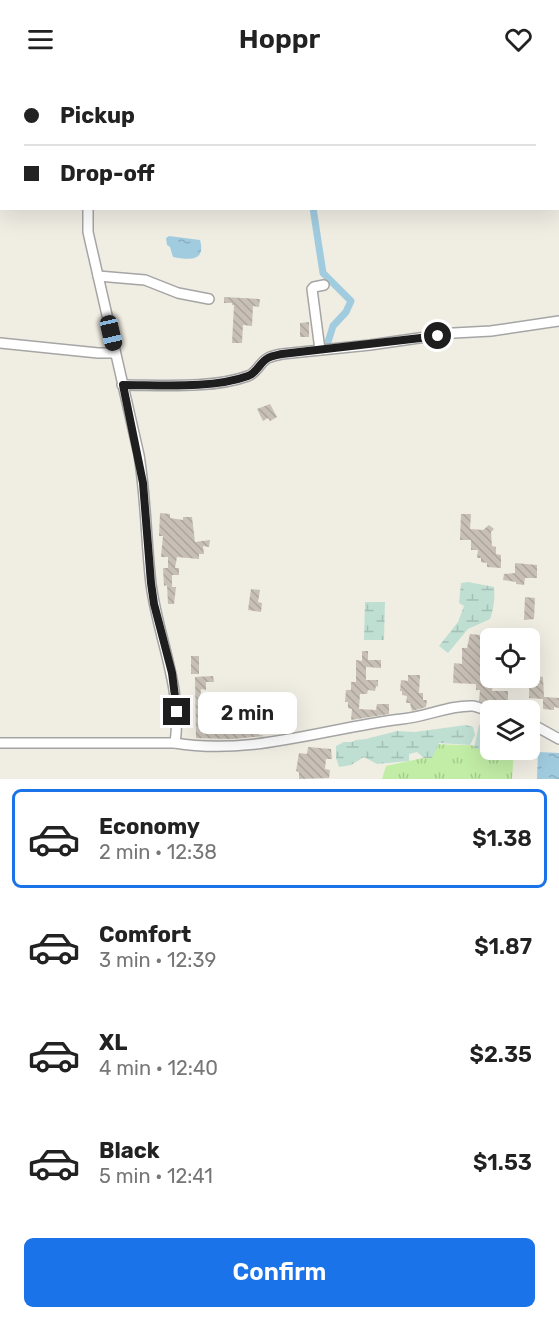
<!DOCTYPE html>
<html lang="en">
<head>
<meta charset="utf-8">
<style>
  :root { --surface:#fff; --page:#f2f2f2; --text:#222; --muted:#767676; --line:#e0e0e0; --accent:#1a73e8 }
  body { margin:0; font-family:Rubik,sans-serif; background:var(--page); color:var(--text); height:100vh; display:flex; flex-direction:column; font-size:22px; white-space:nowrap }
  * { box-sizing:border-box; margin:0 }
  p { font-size:20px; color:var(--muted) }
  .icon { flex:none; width:33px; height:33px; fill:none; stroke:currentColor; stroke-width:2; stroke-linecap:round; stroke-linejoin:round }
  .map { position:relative; height:701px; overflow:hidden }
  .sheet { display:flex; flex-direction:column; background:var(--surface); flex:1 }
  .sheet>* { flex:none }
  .top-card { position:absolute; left:0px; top:0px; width:560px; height:132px; box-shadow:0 6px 24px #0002; display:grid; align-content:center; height:132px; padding:0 24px; background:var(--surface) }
  .tools { position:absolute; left:480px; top:550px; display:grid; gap:12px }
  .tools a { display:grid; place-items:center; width:60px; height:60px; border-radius:9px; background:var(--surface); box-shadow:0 6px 24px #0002; font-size:30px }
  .end { position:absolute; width:27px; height:27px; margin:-14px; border:8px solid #1e1e1e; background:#fff; box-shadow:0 0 0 3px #fff }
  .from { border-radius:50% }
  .bubble { position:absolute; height:42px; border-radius:9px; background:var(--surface); box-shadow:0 6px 24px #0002; font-size:20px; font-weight:600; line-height:42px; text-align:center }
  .car { position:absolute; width:18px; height:36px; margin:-18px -9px; border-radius:8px; box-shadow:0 0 4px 2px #0007; background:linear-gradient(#222 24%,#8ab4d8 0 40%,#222 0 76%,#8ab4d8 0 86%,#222 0) }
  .top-card b { display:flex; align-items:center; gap:21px; height:57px; font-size:22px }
  .top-card b+b { border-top:2px solid var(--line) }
  .top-card i { width:15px; height:15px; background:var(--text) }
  ul { padding:10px 0 0; list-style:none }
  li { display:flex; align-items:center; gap:18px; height:99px; margin:0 12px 9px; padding:0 12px; border:3px solid transparent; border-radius:9px }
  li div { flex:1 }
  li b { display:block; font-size:22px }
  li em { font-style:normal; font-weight:600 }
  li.active { border-color:var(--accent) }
  li>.icon { width:54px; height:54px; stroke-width:1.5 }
  .button { display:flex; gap:12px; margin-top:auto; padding:12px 24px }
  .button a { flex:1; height:69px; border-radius:9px; background:var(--accent); color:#fff; font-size:24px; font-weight:600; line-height:69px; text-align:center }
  header { display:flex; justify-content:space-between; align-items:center; height:78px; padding:0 24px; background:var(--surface); font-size:27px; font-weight:600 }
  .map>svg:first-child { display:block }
</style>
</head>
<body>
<header><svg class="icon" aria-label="menu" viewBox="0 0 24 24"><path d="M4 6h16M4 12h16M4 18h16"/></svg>Hoppr<svg class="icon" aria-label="heart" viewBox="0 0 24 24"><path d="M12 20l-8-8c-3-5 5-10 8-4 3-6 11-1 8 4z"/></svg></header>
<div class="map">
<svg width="559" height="701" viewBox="0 0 559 701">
  <defs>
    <pattern id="grass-tufts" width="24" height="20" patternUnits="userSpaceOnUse" patternTransform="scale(1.5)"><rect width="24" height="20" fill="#c2eda6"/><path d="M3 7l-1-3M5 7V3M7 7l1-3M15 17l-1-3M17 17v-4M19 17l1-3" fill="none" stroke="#a6cb8e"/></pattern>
    <pattern id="wetland-marsh" width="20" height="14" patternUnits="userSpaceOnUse" patternTransform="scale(1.5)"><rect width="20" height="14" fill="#bfdfd3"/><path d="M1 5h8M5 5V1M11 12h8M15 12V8" fill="none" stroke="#a4bfb5"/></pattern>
    <pattern id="water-ripples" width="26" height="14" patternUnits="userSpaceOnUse" patternTransform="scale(1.5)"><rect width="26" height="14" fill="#a1cce0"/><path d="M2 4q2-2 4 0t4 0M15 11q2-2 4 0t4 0" fill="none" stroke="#8aafc0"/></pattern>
    <pattern id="building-back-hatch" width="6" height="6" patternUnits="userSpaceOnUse" patternTransform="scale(1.5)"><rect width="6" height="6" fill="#c8c0b6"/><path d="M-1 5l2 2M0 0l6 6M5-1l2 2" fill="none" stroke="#aba59c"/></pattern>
  </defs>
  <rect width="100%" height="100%" fill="#f0ede3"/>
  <!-- grass -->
  <polygon fill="url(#grass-tufts)" points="432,666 490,668 490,672 514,672 512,701 382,701 386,688 423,680"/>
  <!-- wetland -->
  <g fill="url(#wetland-marsh)">
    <path d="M 468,504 L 494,509 C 495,521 494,529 490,541 L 468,551 L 448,575 L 439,568 L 458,544 L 464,528 L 459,525 L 461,505 Z"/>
    <polygon points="365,524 385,524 384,562 364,562"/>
    <polygon points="484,645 490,645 490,672 506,673 490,674 474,670 479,647"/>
    <polygon points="466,647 473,649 475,657 470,667 439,665 432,680 424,680 417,674 409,676 409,683 377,686 364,679 351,687 339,689 336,680 336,668 344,664 352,664 356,662 366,661 397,653 415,654"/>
  </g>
  <!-- water -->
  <g fill="url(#water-ripples)">
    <path d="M 169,158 L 200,162 C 206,184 189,182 173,179 L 170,169 L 167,167 L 166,160 Z"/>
    <polygon points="538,674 559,675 559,701 537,701"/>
  </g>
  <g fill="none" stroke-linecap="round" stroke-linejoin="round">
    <!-- canal -->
    <g stroke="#a1cce0" stroke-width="7">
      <polyline points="304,0 306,2"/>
      <polyline points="313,130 323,195 351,223 346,234 333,248 327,267"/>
    </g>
  </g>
  <!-- building -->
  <g fill="url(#building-back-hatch)">
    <polygon points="224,219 260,221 259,229 253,228 252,248 243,247 242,265 232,265 234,227 232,227 232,225 224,225"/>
    <polygon points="309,244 309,259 300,259 300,245"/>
    <polygon points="270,326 277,339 270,343 268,340 263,343 257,331"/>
    <polygon points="160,435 170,436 170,440 183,442 183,439 192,439 195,464 210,462 209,469 203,468 204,476 199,476 199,481 177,479 175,490 179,490 179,497 172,497 172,509 176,509 174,526 168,526 167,507 164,508 163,490 168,490 168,479 161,479 163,458 159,458"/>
    <polygon points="461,436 471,436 470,451 483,452 489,447 494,451 491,454 492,468 496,469 496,476 501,477 501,490 487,489 487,485 481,484 481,480 477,480 478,472 471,472 471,462 460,462"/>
    <polygon points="515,485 537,487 537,500 525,500 524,507 516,506 516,504 503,502 504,496 515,495"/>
    <polygon points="251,511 260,512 258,524 262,525 261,534 248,532"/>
    <polygon points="525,519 535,520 534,541 524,542"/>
    <polygon points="470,556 480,557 480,571 486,571 486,579 484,579 489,599 493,600 492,613 508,613 508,622 512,622 512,626 522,626 522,633 503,633 504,629 495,629 479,623 480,612 476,612 476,606 453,605 454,585 462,586 462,570 467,570"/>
    <polygon points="362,573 368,573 368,582 381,582 381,590 366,589 366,602 378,602 378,609 376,608 375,613 368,612 367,616 360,616 359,631 376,632 377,626 389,626 389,636 351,642 352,631 348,630 348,624 345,624 346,612 351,612 351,604 356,604 356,582 362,583"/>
    <rect x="191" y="578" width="8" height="18"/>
    <polygon points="530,580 537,581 537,598 543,599 544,619 559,620 559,630 554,629 554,632 543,631 543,621 529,620"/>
    <polygon points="408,597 420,597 419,615 423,615 423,622 427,622 426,629 412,633 410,625 406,625 407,618 402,617 402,613 400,613 401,602 408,603"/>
    <polygon points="213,598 214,604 206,604 206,612 201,611 200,623 204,624 202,652 215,652 214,656 233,656 234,639 260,640 259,657 265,658 232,661 196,660 195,599"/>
    <polygon points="308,669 331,671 332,681 326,681 325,691 330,692 329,700 299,701 299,694 296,693 299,675 307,676"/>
  </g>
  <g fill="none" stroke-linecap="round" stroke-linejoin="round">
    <!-- minor casing -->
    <g stroke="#a5a5a5" stroke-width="12">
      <g id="minor">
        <polyline points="101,2 101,0"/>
        <polyline points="98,198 145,202 178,215 209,221"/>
        <polyline points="0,265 98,275 115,275"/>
        <polyline points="320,272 312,211 314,209 324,207"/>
        <path d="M 122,307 C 161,307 212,311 248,298 C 257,295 260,284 268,280 C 272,278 277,277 282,276 L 370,267 L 454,255 L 491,253 L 559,243"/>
        <polyline points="530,645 559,661"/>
        <path d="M 0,665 L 175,665 C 183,610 158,560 151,506 C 146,463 146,420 139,377 L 88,154 L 88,130"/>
        <path d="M 175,665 C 252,678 326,650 402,641 C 426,639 449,627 473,628 C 479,629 484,632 490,633"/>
      </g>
    </g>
    <!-- minor -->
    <use href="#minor" stroke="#fff" stroke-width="9"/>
    <!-- rail casing -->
    <g stroke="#6c6c6c" stroke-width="4.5">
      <g id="rail">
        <polyline points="187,2 189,0"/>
        <polyline points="0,78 2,78"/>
      </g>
    </g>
    <!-- rail -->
    <use href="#rail" stroke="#fff" stroke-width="2" stroke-dasharray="7" stroke-linecap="butt"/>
  </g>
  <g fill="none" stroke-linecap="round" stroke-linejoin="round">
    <!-- route -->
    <path stroke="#1e1e1e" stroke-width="8" d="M 177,634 L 172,595 L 154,526 L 151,505 L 143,405 L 123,307 C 161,307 212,311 248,298 C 257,295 260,284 268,280 C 272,278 278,277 282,276 L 438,258"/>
  </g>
</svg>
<div class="tools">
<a><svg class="icon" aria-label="locate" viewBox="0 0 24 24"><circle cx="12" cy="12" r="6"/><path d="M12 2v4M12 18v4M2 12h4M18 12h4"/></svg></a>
<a><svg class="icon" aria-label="layers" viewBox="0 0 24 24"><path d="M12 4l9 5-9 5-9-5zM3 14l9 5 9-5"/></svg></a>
</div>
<i class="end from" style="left:438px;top:258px"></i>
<i class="end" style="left:177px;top:634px"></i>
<div class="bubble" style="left:198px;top:614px;width:99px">2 min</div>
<i class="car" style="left:111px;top:255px;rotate:167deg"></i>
<div class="top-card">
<b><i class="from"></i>Pickup</b>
<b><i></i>Drop-off</b>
</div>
</div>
<section class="sheet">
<ul>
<li class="active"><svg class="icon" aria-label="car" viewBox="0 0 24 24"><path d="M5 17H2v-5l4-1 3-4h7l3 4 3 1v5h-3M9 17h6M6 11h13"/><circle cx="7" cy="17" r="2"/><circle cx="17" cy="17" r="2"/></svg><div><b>Economy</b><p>2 min · 12:38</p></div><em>$1.38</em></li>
<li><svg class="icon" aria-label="car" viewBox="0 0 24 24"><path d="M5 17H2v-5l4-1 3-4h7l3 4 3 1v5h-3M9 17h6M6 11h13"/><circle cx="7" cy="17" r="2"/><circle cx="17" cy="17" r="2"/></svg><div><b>Comfort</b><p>3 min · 12:39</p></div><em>$1.87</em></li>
<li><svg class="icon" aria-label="car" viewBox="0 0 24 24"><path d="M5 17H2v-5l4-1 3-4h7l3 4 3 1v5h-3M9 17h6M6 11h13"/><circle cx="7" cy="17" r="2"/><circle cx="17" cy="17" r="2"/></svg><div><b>XL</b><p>4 min · 12:40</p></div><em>$2.35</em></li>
<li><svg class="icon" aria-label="car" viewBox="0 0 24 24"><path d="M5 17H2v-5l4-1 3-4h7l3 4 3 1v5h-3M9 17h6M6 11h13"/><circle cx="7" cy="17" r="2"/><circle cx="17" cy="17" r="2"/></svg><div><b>Black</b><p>5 min · 12:41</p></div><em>$1.53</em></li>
</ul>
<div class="button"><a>Confirm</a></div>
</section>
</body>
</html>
